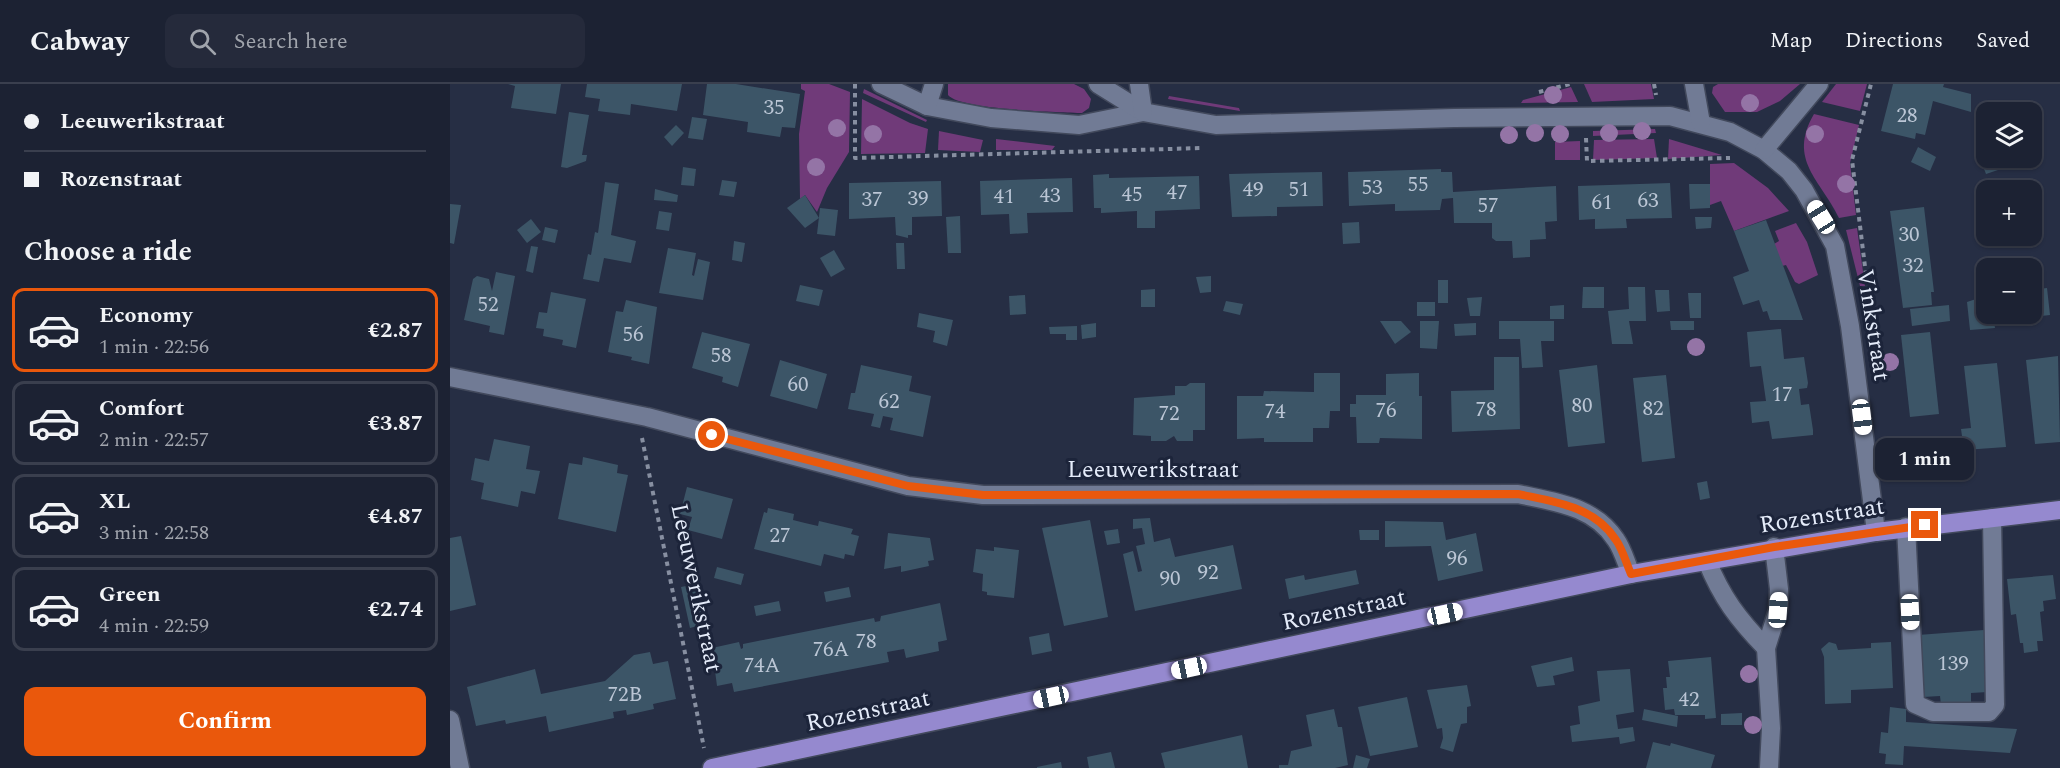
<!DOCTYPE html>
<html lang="en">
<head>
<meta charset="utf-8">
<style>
  :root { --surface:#1c2233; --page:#252a3b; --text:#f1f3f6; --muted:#a0a4ac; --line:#3a3f4e; --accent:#ea580c }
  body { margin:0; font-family:Spectral,serif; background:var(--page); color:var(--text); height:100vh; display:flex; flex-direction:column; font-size:22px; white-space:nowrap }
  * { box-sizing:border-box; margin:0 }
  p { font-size:20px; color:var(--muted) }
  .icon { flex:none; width:33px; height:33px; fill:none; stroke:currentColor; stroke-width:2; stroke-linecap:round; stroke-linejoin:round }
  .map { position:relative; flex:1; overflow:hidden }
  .side { display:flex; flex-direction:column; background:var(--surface); width:450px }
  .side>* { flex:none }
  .hud { display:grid; align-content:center; height:132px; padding:0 24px; background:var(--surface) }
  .buttons { position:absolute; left:1526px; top:18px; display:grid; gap:12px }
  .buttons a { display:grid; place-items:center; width:66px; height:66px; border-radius:12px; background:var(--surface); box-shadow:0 2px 4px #0004,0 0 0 2px var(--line); font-size:30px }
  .end { position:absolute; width:27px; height:27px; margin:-14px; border:8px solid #ea580c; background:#fff; box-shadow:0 0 0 3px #fff }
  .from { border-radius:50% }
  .bubble { position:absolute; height:42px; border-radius:12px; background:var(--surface); box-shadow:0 2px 4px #0004,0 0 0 2px var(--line); font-size:20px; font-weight:700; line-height:42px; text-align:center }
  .car { position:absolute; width:18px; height:36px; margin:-18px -9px; border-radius:8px; box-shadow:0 0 4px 2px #0007; background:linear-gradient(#fff 24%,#345 0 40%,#fff 0 76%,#345 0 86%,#fff 0) }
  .hud b { display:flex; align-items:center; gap:21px; height:57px; font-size:22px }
  .hud b+b { border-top:2px solid var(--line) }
  .hud i { width:15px; height:15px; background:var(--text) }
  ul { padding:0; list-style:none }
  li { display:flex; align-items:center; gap:18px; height:84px; margin:0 12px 9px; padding:0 12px; border:3px solid var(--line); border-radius:12px }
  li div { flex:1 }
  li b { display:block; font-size:22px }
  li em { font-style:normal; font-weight:700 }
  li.selected { border-color:var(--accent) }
  li>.icon { width:54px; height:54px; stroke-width:1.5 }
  h2 { padding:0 24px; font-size:27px; line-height:72px }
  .button { display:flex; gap:12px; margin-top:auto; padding:12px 24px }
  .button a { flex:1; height:69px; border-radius:12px; background:var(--accent); color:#fff; font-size:24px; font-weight:700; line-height:69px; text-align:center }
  header { display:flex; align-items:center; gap:36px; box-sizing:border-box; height:84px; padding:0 30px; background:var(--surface); border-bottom:2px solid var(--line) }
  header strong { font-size:28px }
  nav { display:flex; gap:33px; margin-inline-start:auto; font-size:21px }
  .search { width:420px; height:54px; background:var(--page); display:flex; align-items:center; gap:15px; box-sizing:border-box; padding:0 21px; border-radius:12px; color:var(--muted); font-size:22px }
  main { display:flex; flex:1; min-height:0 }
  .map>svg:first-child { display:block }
</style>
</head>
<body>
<header>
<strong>Cabway</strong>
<div class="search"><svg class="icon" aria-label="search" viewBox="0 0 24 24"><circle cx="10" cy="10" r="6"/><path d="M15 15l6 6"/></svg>Search here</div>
<nav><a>Map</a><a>Directions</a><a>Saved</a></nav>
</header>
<main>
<section class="side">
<div class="hud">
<b><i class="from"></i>Leeuwerikstraat</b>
<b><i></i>Rozenstraat</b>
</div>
<h2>Choose a ride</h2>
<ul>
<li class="selected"><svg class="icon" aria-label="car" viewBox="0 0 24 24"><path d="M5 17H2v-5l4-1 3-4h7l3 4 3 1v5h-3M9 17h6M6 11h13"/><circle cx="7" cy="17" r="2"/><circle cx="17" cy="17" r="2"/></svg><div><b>Economy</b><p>1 min · 22:56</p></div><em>€2.87</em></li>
<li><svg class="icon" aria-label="car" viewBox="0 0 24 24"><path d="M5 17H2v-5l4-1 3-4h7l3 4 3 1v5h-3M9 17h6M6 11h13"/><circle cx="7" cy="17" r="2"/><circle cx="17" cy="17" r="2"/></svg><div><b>Comfort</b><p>2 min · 22:57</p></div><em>€3.87</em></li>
<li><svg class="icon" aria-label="car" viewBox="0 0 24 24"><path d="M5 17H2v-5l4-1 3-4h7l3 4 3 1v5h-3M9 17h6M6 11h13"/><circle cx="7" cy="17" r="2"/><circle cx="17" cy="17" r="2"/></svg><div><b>XL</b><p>3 min · 22:58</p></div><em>€4.87</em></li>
<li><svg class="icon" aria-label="car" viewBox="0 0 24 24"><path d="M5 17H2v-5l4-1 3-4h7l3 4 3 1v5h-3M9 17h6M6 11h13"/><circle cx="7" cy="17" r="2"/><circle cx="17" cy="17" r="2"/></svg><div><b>Green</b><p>4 min · 22:59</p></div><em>€2.74</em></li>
</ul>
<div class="button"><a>Confirm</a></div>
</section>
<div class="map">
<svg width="1610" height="684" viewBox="0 0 1610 684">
  <rect width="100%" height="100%" fill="#262e44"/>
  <!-- green -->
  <g fill="#703a79">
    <polygon points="351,0 379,0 400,8 399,68 377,104 367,128 355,111 350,115 349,50 355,7 351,5"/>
    <path d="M 498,0 L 624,0 L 634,5 L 641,15 L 639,24 L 632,29 C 610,28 510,26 498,11 Z"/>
    <polygon points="1134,0 1201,0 1204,15 1142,18"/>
    <polygon points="1268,0 1350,0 1330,17 1307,28 1275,28 1262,9 1263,3"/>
    <polygon points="1386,0 1417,0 1410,27 1372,18"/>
    <polygon points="1121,3 1128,18 1071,19 1073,16"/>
    <polygon points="414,5 477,36 476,38 413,9"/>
    <polygon points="719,12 789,24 790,27 718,15"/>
    <polygon points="412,15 460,39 478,45 475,69 411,70"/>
    <path d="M 1364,30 L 1409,41 L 1400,79 L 1406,131 L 1389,134 C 1371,96 1337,76 1364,30 Z"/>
    <polygon points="1205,45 1206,49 1143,52 1143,47"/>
    <polygon points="489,47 533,56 530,68 488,66"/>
    <polygon points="546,55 605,62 602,66 546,66"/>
    <polygon points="1204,55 1207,74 1143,76 1144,56"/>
    <polygon points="1219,55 1272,71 1218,75"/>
    <polygon points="1130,57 1130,76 1105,76 1105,58"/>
    <polygon points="1284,79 1318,104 1339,127 1284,147 1271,117 1260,121 1260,80"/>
    <polygon points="1346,139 1357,158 1368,191 1349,200 1345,198 1336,181 1332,182 1324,160 1329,157 1325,147"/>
    <polygon points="1407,144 1415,202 1410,202 1396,146"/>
  </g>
  <!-- building -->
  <g fill="#3c5567">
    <polygon points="58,0 111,0 106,30 61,24 65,2"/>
    <polygon points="137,0 232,0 227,27 181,20 180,31 148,27 150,15 135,13"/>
    <polygon points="257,0 286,0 350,10 345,44 332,43 330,53 297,48 298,38 253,31"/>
    <polygon points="1443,0 1494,0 1493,3 1521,10 1521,28 1483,17 1475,51 1466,49 1465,55 1431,47"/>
    <polygon points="119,28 139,31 132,71 137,71 136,77 117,84 111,83"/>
    <polygon points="242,33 257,35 253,56 238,54"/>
    <polygon points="226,41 234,49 222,62 214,53"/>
    <polygon points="1468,63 1486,73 1480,87 1461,78"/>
    <polygon points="1540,74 1547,74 1551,85 1536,90 1531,77"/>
    <polygon points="233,83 246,85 244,102 231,101"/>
    <polygon points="991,85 991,88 1002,88 1003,108 1106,102 1107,137 1095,138 1096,155 1080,156 1080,173 1063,174 1062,157 1046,157 1042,154 1042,139 1004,139 1003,114 992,115 990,126 945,127 945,120 899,122 898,88"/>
    <polygon points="872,88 873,122 827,123 827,132 782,133 779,90"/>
    <polygon points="659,90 659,94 749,92 750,125 705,127 705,144 687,144 687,127 651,129 651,124 644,124 643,91"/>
    <polygon points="622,94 623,128 577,129 578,149 560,150 559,130 531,131 530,97"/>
    <polygon points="272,96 287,98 284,113 269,111"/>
    <polygon points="491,97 492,132 462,133 462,151 458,151 458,154 446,151 445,133 399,135 399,99"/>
    <polygon points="155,98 169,100 161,151 186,157 181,179 154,174 149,198 133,195 138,170 141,171 145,148 148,149"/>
    <polygon points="1220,99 1222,134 1176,135 1177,144 1145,145 1145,135 1129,136 1128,102"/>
    <polygon points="1239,100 1260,100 1260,124 1240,125"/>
    <polygon points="205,105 228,111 227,118 204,116"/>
    <polygon points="355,111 369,134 355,144 337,124"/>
    <polygon points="0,120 11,121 4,160 0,159"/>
    <polygon points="1474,123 1484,208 1481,208 1482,221 1453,224 1440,127"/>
    <polygon points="370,124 388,126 385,152 367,150"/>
    <polygon points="209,127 222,129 219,147 206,145"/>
    <polygon points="510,132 511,169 498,169 496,133"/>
    <polygon points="1245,133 1262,133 1261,144 1246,145"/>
    <polygon points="81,135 91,148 77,159 67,146"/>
    <polygon points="1316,136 1346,216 1353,236 1320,236 1317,227 1313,228 1309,216 1293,221 1283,193 1299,187 1284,147"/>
    <polygon points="909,138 910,159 893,160 892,139"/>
    <polygon points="95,143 108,146 105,159 92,156"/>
    <polygon points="284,157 295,159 292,178 282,176"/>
    <polygon points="446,159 454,159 455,185 447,185"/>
    <polygon points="81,162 88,163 83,189 76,187"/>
    <polygon points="218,164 246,169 242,191 244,192 248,175 260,178 253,216 209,209"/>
    <polygon points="384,166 395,185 381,193 370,174"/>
    <polygon points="46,188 65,192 54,251 39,248 40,242 14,236 23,195 27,192 39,195 42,207"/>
    <polygon points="1587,190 1589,205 1597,204 1600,231 1544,237 1545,244 1520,246 1517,218 1529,214 1536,213 1536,230 1581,230 1581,191"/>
    <polygon points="761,192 761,208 750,209 746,193"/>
    <rect x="988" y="196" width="10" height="23"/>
    <polygon points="350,201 373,206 369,222 346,217"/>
    <polygon points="1133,203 1154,203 1154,224 1132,224"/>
    <polygon points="1178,203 1195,203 1196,237 1179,237 1183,260 1162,260 1158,227 1179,225"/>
    <polygon points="705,205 705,223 691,223 691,206"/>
    <polygon points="1205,206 1219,206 1220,227 1207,228"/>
    <polygon points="101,208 136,215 126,264 112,261 113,256 93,252 94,245 86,244 89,228 97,229"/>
    <polygon points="1238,209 1251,209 1251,234 1240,234"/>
    <polygon points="575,211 576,230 560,231 559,212"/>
    <polygon points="1032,213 1030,232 1020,232 1017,214"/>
    <polygon points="176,216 207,223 199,280 181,276 182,273 158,268 166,227 173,228"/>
    <polygon points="776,217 793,220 790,231 773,227"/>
    <rect x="967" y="218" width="18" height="14"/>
    <polygon points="1114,221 1114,235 1100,235 1100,222"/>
    <polygon points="1499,221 1500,237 1462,242 1460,225"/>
    <polygon points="469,229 503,236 497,262 483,258 485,247 467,243"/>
    <polygon points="930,237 951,237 961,248 945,260"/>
    <polygon points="970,237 989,237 987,265 970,264"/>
    <polygon points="1049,237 1104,237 1104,257 1091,257 1093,283 1072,284 1070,255 1049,255"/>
    <polygon points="1220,237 1244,237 1244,246 1221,246"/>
    <polygon points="646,239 646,253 632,255 631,241"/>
    <polygon points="1026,239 1026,251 1005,252 1004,240"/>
    <polygon points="627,242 627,256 616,256 616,250 600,250 599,243"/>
    <polygon points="1331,245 1334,275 1354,273 1358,299 1357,304 1349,305 1351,321 1359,320 1363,346 1363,351 1322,355 1319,337 1302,339 1300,318 1316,317 1311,282 1300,283 1297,248"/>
    <polygon points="252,248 300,260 288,303 272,298 273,293 242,284"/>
    <polygon points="1480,248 1489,330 1460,333 1451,251"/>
    <polygon points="1608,272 1610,358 1585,360 1576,276"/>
    <polygon points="1044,273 1069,273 1070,345 1002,348 1001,307 1044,306"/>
    <polygon points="330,276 377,290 367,325 320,312"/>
    <polygon points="1547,279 1556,363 1514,366 1511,345 1521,344 1514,282"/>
    <polygon points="411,281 462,292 459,307 481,312 473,353 440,346 443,334 433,332 430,344 421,342 424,330 398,325 401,309 405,309"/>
    <polygon points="1147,281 1155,359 1118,363 1109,286"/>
    <polygon points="864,289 890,289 890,327 880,327 879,344 863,344 863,358 814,358 814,354 787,355 787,312 813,312 814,307 864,308"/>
    <polygon points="969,289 969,312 972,312 972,355 930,354 929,359 907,359 906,333 900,333 900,320 906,320 906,311 936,311 936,290"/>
    <polygon points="1216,291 1225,374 1192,378 1183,294"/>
    <polygon points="740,299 755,299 755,346 743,346 743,357 727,357 724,352 716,357 701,357 701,352 683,351 684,314 725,311 725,302 736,302"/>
    <polygon points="44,355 80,362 76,385 90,387 85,410 71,407 68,423 31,415 34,399 21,396 25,374 39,377"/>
    <polygon points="133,373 168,381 167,389 178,391 166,448 108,435 119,379 132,381"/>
    <polygon points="1257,397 1260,414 1250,416 1247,399"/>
    <polygon points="237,403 283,415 272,455 238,446 242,433 230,430"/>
    <polygon points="318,424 344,430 343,436 355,439 368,442 369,437 403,445 401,450 409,452 404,472 395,470 394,475 374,470 371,482 304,465 314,428 317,429"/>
    <polygon points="700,434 704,458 720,454 725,473 783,461 792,505 685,527 673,470 683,467 688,488 692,487 686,462 695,460 692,444 683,445 683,435"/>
    <polygon points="640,436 658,533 614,542 592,444"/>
    <polygon points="935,437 993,438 996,456 1026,449 1033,487 988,497 981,462 935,463"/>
    <polygon points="668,445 670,459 657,461 654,447"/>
    <polygon points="909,446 929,446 929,456 910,456"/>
    <polygon points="438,449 480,454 484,476 478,477 479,482 451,488 451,482 434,485"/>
    <polygon points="11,452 26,521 0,527 0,454"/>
    <polygon points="544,463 569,466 564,514 537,511 537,508 532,507 533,490 523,488 526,465 544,467"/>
    <polygon points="267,483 294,490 291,501 264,494"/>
    <polygon points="906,486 909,500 839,515 835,495 854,491 855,496"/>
    <polygon points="1603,491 1606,515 1593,517 1594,527 1590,528 1593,557 1587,557 1588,567 1574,569 1573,559 1570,559 1566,530 1561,531 1557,495"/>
    <polygon points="246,500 255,540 240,544 231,503"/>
    <polygon points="399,503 401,513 376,518 374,508"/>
    <polygon points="329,517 331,527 306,532 304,522"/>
    <polygon points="490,519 497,556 488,558 489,567 456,574 454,565 437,568 439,578 284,608 282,599 267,602 262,564 289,558 291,565 293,564 293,560 424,534 425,538 430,537 431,532"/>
    <polygon points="1534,546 1538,608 1521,609 1521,618 1491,621 1490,612 1473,613 1468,551"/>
    <polygon points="599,549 602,567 582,571 579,553"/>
    <polygon points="1379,558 1386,560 1388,566 1421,564 1421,559 1441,558 1443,604 1401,606 1401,619 1375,620 1374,573 1371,565"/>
    <polygon points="200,568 203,580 218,577 226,615 203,620 204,625 177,631 176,626 163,628 164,634 99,648 96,632 56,640 55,636 26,642 17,603 85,585 91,610 155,597 184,571"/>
    <polygon points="1122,573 1124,587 1103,592 1105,601 1087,603 1081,582"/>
    <polygon points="1261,573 1266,634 1255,635 1255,631 1225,631 1224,625 1215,626 1213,604 1217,604 1216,593 1220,593 1218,577"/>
    <polygon points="1180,585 1184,628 1166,631 1168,645 1183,643 1185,657 1170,660 1169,653 1122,658 1120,642 1130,640 1128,622 1150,617 1147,587"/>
    <polygon points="1017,601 1021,622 1017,623 1017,639 1011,640 1003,668 990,664 993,654 992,644 987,645 977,606"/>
    <polygon points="957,613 968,663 920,672 908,623"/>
    <polygon points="1440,623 1456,625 1456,638 1567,645 1560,669 1454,662 1453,681 1435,680 1436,670 1429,669 1431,648 1438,649"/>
    <polygon points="884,625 888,643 892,643 898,681 885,684 829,684 829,681 838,681 841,667 862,662 856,631"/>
    <polygon points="1194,625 1228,632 1227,643 1192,636"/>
    <polygon points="1292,629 1292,641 1271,641 1271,630"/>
    <polygon points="792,651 798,684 715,684 711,669"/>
    <polygon points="1203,658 1220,662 1221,659 1265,671 1261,684 1196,684"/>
    <polygon points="661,668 665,684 639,684 637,673"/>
    <polygon points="906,671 920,675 917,684 903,684"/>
    <polygon points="611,678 612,684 587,684 587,683"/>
  </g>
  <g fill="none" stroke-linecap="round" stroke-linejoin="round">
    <!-- minor casing -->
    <g stroke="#42495c" stroke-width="21">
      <g id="minor">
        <polyline points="431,0 477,22 541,34 629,41 693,28"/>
        <polyline points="648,0 693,28 766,41 1004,34 1220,32 1280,48 1314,66 1339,87 1354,106 1385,162 1400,242 1426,448"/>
        <polyline points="689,0 693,28"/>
        <polyline points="1244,0 1251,39"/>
        <polyline points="477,22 484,0"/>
        <polyline points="1314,66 1369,0"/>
        <path d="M 0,293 L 197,333 L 458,402 L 533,411 L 1068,410 C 1105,418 1144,422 1166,456 C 1173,466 1176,479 1181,490"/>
        <polyline points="1456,443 1465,620 1483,628 1539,628 1545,621 1542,434"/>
        <path d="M 1257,477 C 1272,514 1288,535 1316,564"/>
        <polyline points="0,636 10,684"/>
        <polyline points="1319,684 1321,644 1316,564 1328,526 1329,505 1324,463"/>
      </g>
    </g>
    <!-- major casing -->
    <g stroke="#42495c" stroke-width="21">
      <polyline id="major" points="262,684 1181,490 1426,448 1610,426"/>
    </g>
    <!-- path -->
    <g stroke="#878fa1" stroke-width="4" stroke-dasharray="4.5 4.5" stroke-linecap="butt">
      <polyline points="405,0 405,74 753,64"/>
      <polyline points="1204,0 1206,11"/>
      <polyline points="1089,8 1120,0"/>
      <polyline points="1136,54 1137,77 1280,74"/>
      <polyline points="1416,191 1402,76 1421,0"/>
      <polyline points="192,354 254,664"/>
    </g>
    <!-- minor -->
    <use href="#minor" stroke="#717b95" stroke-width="18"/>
    <!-- major -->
    <use href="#major" stroke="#9589cf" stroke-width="18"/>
  </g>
  <!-- trees -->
  <g fill="#9474a6">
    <circle cx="1103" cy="11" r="9"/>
    <circle cx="1300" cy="19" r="9"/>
    <circle cx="387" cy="44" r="9"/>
    <circle cx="1192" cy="47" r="9"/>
    <circle cx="1085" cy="49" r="9"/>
    <circle cx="1159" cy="49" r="9"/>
    <circle cx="423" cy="50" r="9"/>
    <circle cx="1110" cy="50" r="9"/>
    <circle cx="1365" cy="50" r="9"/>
    <circle cx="1059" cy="51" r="9"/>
    <circle cx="366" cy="83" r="9"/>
    <circle cx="1396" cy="100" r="9"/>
    <circle cx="1246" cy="263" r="9"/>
    <circle cx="1440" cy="278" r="9"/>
    <circle cx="1299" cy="590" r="9"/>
    <circle cx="1303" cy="641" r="9"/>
  </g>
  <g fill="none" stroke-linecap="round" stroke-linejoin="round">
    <!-- route -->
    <path stroke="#ea580c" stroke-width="8" d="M 262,351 L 458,402 L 533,411 L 1068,410 C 1105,418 1144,422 1166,456 C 1173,466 1176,479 1181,490 L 1324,463 L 1475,441"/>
  </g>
  <g text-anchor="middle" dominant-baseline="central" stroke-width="6" stroke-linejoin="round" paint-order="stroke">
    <!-- number labels -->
    <g font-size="21" fill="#bbc6d5">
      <text x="324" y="24">35</text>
      <text x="1457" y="32">28</text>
      <text x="968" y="101">55</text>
      <text x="922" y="104">53</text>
      <text x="803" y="106">49</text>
      <text x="849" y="106">51</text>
      <text x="727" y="109">47</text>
      <text x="682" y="111">45</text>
      <text x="600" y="112">43</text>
      <text x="554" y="113">41</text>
      <text x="468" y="115">39</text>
      <text x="422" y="116">37</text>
      <text x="1198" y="117">63</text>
      <text x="1152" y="119">61</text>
      <text x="1038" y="122">57</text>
      <text x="1459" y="151">30</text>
      <text x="1463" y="182">32</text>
      <text x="38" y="221">52</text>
      <text x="183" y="251">56</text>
      <text x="271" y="272">58</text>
      <text x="348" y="301">60</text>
      <text x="1332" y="311">17</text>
      <text x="439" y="318">62</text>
      <text x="1132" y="322">80</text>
      <text x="1203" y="325">82</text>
      <text x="1036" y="326">78</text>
      <text x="936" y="327">76</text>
      <text x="825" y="328">74</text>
      <text x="719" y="330">72</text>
      <text x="330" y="452">27</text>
      <text x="1007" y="475">96</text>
      <text x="758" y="489">92</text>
      <text x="720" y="495">90</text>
      <text x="416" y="558">78</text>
      <text x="381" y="566">76A</text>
      <text x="1503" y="580">139</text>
      <text x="312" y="582">74A</text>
      <text x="175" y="611">72B</text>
      <text x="1239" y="616">42</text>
    </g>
    <!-- street labels -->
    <g font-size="24" fill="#e5ecfa" stroke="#1c243a">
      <text transform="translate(1423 241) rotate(81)">Vinkstraat</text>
      <text x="703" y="386">Leeuwerikstraat</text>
      <text transform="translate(1372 432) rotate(-9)">Rozenstraat</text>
      <text transform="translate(246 504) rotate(78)">Leeuwerikstraat</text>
      <text transform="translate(894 526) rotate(-12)">Rozenstraat</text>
      <text transform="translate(418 627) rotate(-12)">Rozenstraat</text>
    </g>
  </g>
</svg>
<div class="buttons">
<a><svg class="icon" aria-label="layers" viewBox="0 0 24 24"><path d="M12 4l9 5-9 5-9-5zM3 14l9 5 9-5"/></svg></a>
<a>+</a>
<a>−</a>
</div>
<i class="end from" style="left:262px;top:351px"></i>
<i class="end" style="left:1475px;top:441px"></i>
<div class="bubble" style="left:1425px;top:354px;width:99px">1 min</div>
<i class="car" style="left:1371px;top:133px;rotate:328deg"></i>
<i class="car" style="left:1412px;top:333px;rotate:173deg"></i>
<i class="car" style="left:1328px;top:526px;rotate:4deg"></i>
<i class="car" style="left:1460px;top:528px;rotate:177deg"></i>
<i class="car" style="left:995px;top:530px;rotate:78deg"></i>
<i class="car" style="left:739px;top:584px;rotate:258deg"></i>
<i class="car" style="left:601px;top:613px;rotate:258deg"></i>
</div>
</main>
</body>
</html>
